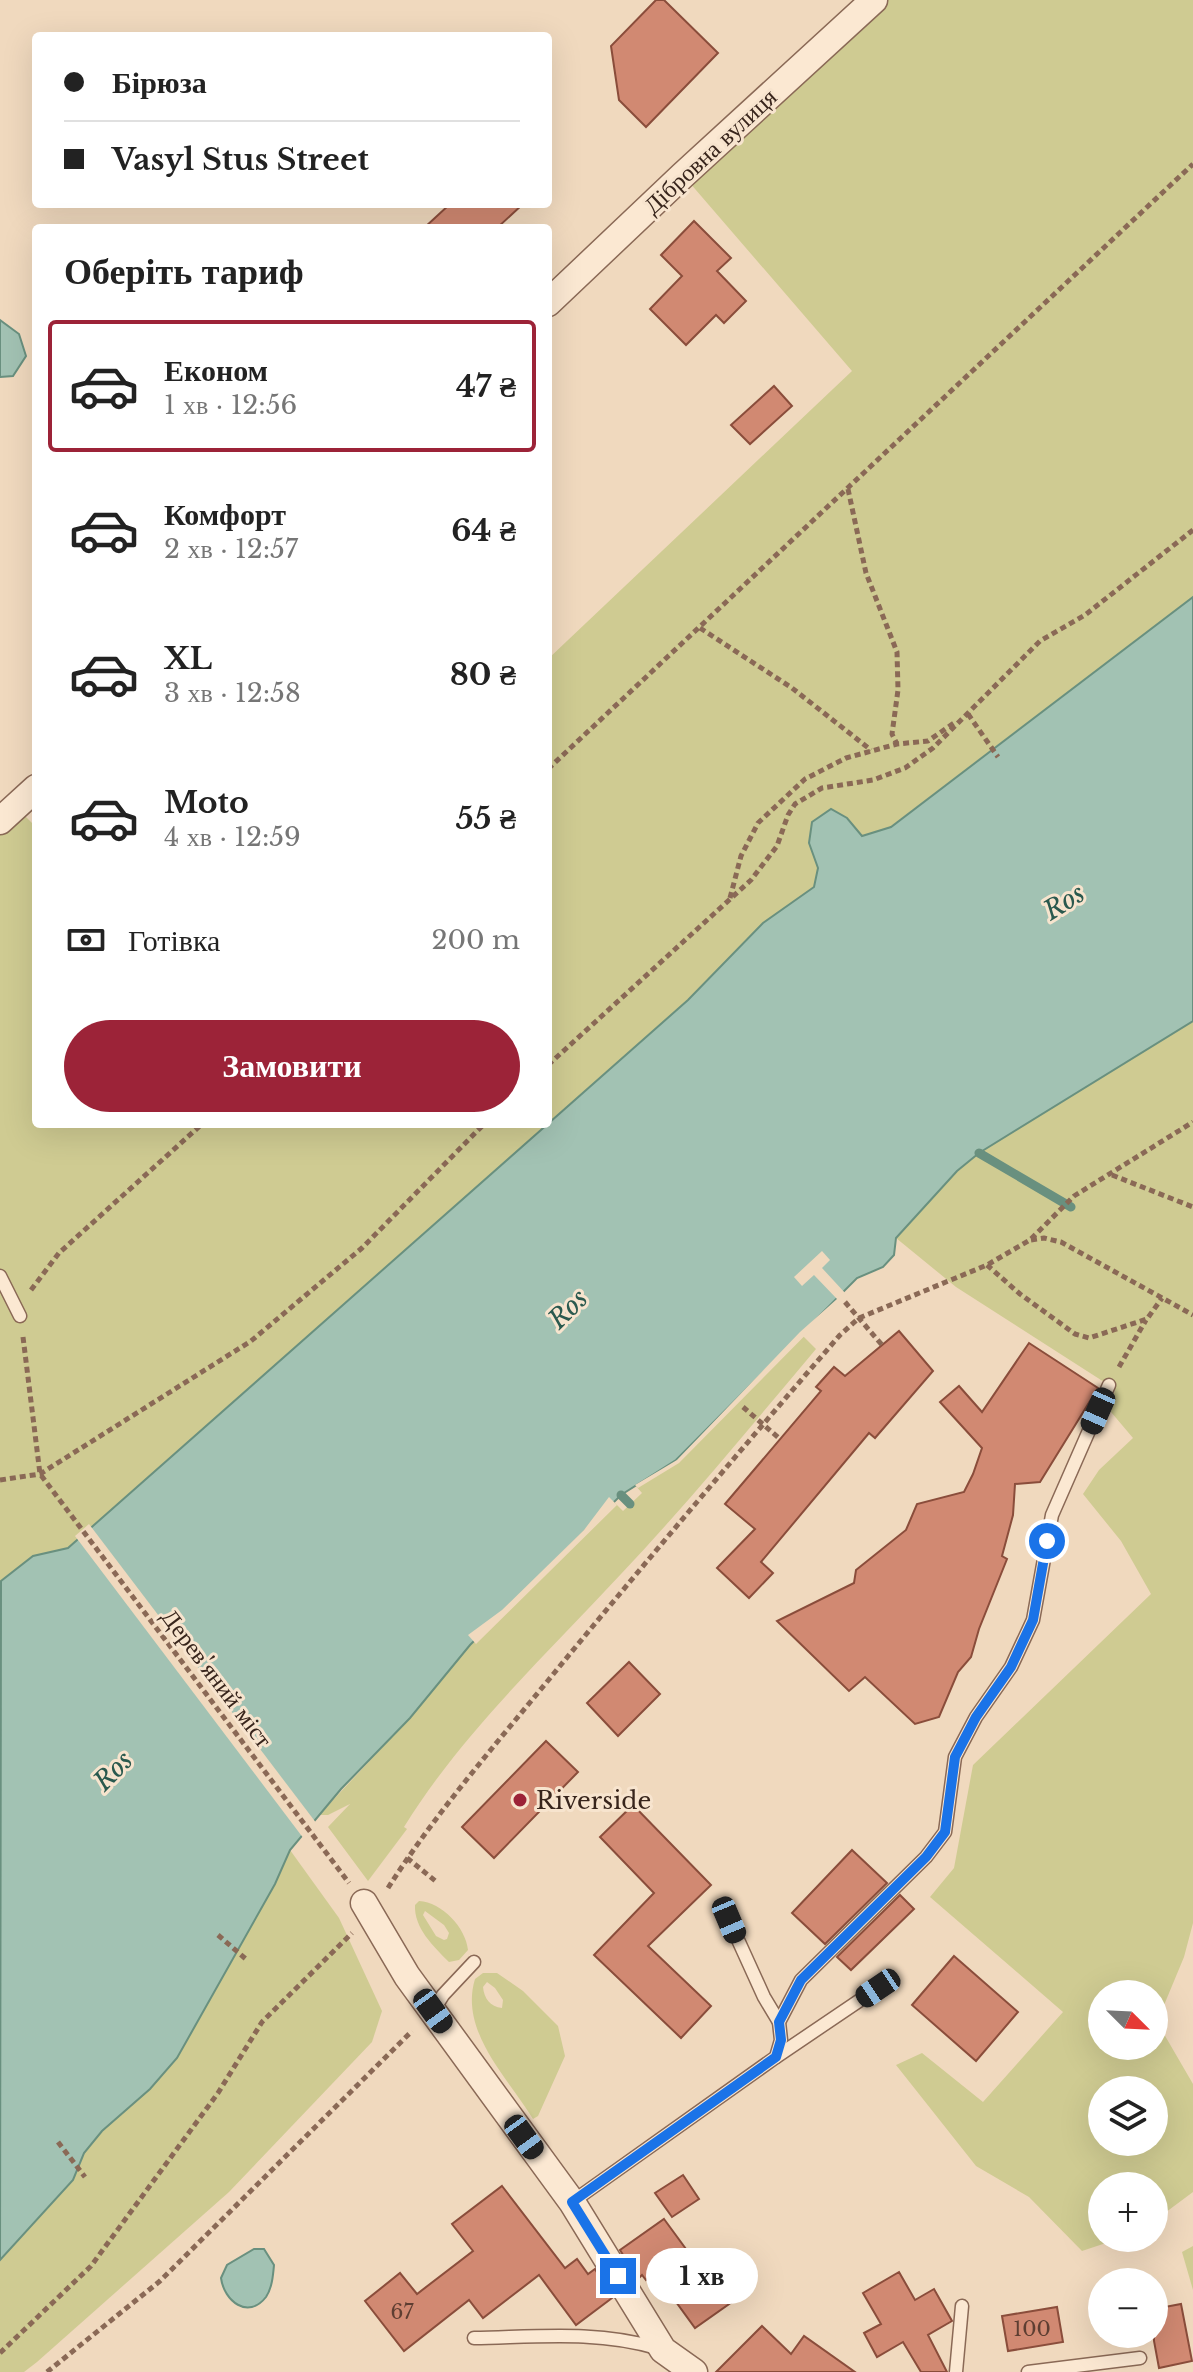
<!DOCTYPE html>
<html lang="uk">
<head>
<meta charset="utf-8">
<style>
  :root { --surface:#fff; --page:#f6f6f6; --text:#222; --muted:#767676; --line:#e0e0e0; --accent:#9c2338 }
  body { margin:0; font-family:"Libre Baskerville",serif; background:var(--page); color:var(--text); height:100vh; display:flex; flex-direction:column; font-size:30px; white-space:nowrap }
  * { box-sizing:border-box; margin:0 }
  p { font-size:26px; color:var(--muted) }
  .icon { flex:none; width:44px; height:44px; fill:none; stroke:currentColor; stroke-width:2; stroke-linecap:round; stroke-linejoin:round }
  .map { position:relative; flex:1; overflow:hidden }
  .sheet { position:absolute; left:32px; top:224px; width:520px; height:904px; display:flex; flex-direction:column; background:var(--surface); border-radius:8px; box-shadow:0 8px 32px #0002 }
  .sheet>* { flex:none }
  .top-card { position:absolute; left:32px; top:32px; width:520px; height:176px; border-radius:8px; box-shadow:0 8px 32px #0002; display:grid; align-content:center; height:176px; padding:0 32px; background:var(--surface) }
  .needle { width:52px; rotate:114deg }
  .tools { position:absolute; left:1088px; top:1980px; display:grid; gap:16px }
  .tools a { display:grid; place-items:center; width:80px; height:80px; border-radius:50%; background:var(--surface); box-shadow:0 8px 32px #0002; font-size:40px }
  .end { position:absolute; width:36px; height:36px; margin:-18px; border:10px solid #1a73e8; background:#fff; box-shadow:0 0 0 4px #fff }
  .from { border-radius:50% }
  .bubble { position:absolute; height:56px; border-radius:28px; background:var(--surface); box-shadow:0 8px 32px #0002; font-size:26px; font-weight:700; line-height:56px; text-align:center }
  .car { position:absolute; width:24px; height:48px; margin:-24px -12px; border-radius:10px; box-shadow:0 0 6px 2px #0007; background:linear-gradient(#222 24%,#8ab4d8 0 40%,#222 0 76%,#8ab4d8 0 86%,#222 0) }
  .top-card b { display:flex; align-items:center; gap:28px; height:76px; font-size:30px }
  .top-card b+b { border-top:2px solid var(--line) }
  .top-card i { width:20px; height:20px; background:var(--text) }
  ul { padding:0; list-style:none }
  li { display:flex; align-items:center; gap:24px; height:132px; margin:0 16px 12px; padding:0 16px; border:4px solid transparent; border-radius:8px }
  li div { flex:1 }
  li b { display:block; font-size:30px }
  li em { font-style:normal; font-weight:700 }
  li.active { border-color:var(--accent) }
  li>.icon { width:72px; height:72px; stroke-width:1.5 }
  h2 { padding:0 32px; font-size:36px; line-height:96px }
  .pay { display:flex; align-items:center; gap:20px; height:88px; padding:0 32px; font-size:30px }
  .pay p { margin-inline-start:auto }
  .action { display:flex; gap:16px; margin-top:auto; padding:16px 32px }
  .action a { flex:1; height:92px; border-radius:48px; background:var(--accent); color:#fff; font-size:32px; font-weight:700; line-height:92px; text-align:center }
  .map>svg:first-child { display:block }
</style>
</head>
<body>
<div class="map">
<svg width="1193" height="2372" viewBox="0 0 1193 2372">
  <rect width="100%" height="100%" fill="#f0d9be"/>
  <!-- green -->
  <g fill="#cfcb92" fill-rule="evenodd">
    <polygon points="874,0 1193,0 1193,597 890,827 862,836 847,818 809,843 818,868 814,887 763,923 688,1000 119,1503 68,1548 33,1556 0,1583 0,821 16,807 36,827 36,1124 548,1124 548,659 852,371 683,175"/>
    <path d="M 1193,1021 L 1193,1923 L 1184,1957 L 1157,2022 L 1193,2084 L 1193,2192 L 1154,2221 L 1154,2186 L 1102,2186 L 1102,2238 L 1121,2238 L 1082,2251 L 1029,2197 L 976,2166 L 896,2065 L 922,2053 L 983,2102 L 1063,2012 L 930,1897 L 954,1868 L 973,1765 L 1151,1594 L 1121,1541 L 1083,1494 L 1099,1470 L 1133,1438 L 1111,1412 L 1115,1389 L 956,1287 L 896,1238 L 957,1171 L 979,1153 ZM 1102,1994 L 1154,1994 L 1154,2046 L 1102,2046 ZM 1102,2090 L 1154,2090 L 1154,2142 L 1102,2142 Z"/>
    <path d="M 802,1335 L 816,1349 C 752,1425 689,1502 621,1574 C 546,1655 462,1733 404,1827 L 407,1829 L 368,1881 L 328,1827 L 350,1804 L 328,1815 L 319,1815 L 410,1718 L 470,1645 L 614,1502 L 623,1511 L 642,1493 L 635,1485 L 677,1460 Z"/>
    <polygon points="290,1850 339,1918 382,2011 372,2042 229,2192 37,2362 24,2372 0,2372 0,2172"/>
    <path d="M 419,1901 C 442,1902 466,1928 468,1950 L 459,1960 L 449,1962 C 433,1946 414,1928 415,1905 ZM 425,1911 L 444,1925 L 449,1933 L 447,1939 L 444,1940 L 436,1936 L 423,1915 Z"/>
    <path d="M 483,1973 L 497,1973 L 523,1991 L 558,2026 L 565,2056 L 538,2116 L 533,2119 C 508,2078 459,2031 475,1979 ZM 487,1982 L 495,1988 L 503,2000 L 502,2008 C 490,2007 484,1998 483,1987 Z"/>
    <polygon points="1193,2246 1193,2290 1182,2252"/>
  </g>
  <!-- water -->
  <g fill="#a2c2b3" stroke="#69907f" stroke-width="2">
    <polygon points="0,320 19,334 26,356 13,376 0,377"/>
    <polygon points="1193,597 1193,1021 979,1153 957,1171 896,1238 894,1255 883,1267 857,1278 676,1460 621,1495 470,1645 410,1718 341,1789 290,1850 275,1884 177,2058 150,2089 102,2131 84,2153 73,2180 0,2260 1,1581 33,1556 68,1548 688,1000 763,923 814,887 818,868 809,843 812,822 831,809 847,818 862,836 891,827"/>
    <path d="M 254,2249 L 264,2249 L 274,2265 C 273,2276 272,2288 266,2297 C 248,2320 224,2301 221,2278 L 227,2265 Z"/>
  </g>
  <!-- pier -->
  <g fill="#f0d9be">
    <polygon points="822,1251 830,1260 822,1268 846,1294 679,1463 638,1488 635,1485 677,1460 800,1332 837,1299 814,1275 802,1286 794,1277"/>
    <polygon points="609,1497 617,1505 476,1644 468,1635 502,1610 584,1530"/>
    <polygon points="89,1524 317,1824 304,1839 75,1536"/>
  </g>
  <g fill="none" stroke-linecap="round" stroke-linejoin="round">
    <!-- stream -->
    <g stroke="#69907f" stroke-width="9">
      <polyline points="979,1153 1071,1207"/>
      <polyline points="621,1495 630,1504"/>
    </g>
  </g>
  <!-- building -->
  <g fill="#d18972" stroke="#8a4d3b" stroke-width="2">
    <polygon points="656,0 664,0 718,53 646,127 619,100 611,46"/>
    <polygon points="450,204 523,204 497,228 424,228"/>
    <polygon points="694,221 731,258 717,271 746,301 724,323 716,315 686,345 650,309 682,276 661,255"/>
    <polygon points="774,386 792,406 750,444 731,425"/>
    <polygon points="899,1331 933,1371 875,1438 869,1433 761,1562 773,1573 749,1598 717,1568 755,1529 725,1504 821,1391 816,1387 834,1367 845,1376"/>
    <polygon points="1029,1343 1098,1388 1040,1482 1015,1484 1013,1515 1002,1556 1007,1559 979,1629 971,1657 958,1672 939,1717 915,1724 865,1677 849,1691 777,1621 854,1583 856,1570 906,1530 917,1504 964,1492 973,1474 982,1448 940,1402 959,1386 982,1412"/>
    <polygon points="629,1662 660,1694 618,1736 587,1703"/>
    <polygon points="546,1741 578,1772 494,1858 462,1827"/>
    <polygon points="633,1805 711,1885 648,1946 711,2006 681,2038 594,1955 654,1893 600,1837"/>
    <polygon points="852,1850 887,1883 825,1944 792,1913"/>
    <polygon points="900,1895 914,1909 851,1970 837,1957"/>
    <polygon points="954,1956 1018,2012 976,2061 912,2005"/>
    <polygon points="683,2175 699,2199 672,2217 655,2193"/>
    <polygon points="502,2186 565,2268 577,2259 588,2274 595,2269 612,2298 576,2325 539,2275 483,2318 469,2300 404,2351 365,2301 400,2273 417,2294 473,2251 452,2224"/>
    <polygon points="664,2219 711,2283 733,2267 749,2290 695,2328 655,2273 646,2280 642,2275 638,2279 620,2250"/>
    <polygon points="899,2272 915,2300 934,2289 952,2321 928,2335 947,2372 921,2372 903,2342 877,2357 864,2333 881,2324 863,2293"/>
    <polygon points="1181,2304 1192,2361 1159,2368 1154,2341 1154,2309"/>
    <polygon points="1057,2307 1063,2342 1008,2351 1002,2316"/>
    <polygon points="762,2326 791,2354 804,2336 855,2372 716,2372"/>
  </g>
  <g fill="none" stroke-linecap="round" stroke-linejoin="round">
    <!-- lane casing -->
    <g stroke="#8a6956" stroke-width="15">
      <g id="lane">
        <polyline points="0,1276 20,1316"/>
        <polyline points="729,1920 764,1997 779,2022"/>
        <polyline points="433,2011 443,1995 474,1962"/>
        <polyline points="776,2057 878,1988"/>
        <polyline points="572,2202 776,2057 781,2040 779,2022 801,1980 926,1857 945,1832 955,1757 976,1717 1011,1667 1033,1620 1052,1515 1109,1385"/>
        <path d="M 474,2338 C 535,2337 597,2330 657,2348"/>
        <polyline points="956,2372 962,2306"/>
        <polyline points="1028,2372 1140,2358"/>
      </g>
    </g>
    <!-- street casing -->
    <g stroke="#8a6956" stroke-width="29">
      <g id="street">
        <polyline points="548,303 683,175 874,0"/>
        <polyline points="0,821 36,788"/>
        <polyline points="364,1903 407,1976 572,2202 663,2350 694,2372"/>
      </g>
    </g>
    <!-- path -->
    <g stroke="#8a6956" stroke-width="5" stroke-dasharray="6 4" stroke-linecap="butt">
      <polyline points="848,489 866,573 897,652 898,690 892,734 897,744"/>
      <polyline points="700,628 792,688 871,750"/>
      <polyline points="968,714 998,757"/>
      <polyline points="548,769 1193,164"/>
      <polyline points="730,898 741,856 758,823 805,779 846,758 897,744 928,741 954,723"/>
      <polyline points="548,1065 751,880 777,846 788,815 795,804 822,788 873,780 905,768 933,748 1040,641 1085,615 1193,530"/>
      <polyline points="1112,1175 1193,1207"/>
      <polyline points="1031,1240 1044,1238 1061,1242 1193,1315"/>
      <polyline points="987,1265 1020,1294 1075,1334 1089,1338 1147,1319 1162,1298"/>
      <polyline points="31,1290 59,1253 202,1124"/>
      <polyline points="845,1302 882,1345"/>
      <polyline points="23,1337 40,1474 349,1883"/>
      <polyline points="1119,1367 1146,1320"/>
      <polyline points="743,1407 780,1439"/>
      <polyline points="0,1480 40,1474 251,1341 362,1248 484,1124"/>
      <polyline points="407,1858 438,1883"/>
      <path d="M 388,1888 C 437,1811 497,1743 555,1672 C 648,1559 744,1446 840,1335 L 859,1318 L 987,1265 L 1030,1240 L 1074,1196 L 1193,1122"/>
      <polyline points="218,1935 247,1960"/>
      <polyline points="58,2142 85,2177"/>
      <polyline points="0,2353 91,2266 218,2093 262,2022 352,1933"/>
      <polyline points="47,2372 160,2281 412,2031"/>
    </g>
    <!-- lane -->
    <use href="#lane" stroke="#fbe8d2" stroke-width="12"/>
    <!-- street -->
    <use href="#street" stroke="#fbe8d2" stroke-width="26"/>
  </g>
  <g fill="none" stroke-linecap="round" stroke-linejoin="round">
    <!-- route -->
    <polyline stroke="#1a73e8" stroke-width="10" points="618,2276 572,2202 776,2057 781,2040 779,2022 801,1980 926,1857 945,1832 955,1757 976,1717 1011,1667 1033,1620 1047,1541"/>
  </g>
  <!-- markers -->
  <circle fill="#9c2338" stroke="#f7e4ce" stroke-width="3" cx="520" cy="1800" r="8"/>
  <g text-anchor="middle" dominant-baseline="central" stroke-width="6" stroke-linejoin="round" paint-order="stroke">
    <!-- number labels -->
    <g font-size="20" fill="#5e3e32">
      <text x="402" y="2312">67</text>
      <text x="1032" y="2329">100</text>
    </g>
    <!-- street labels -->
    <g font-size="24" fill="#38251c" stroke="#f7e4ce">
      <text transform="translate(710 151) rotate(-43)">Дібровна вулиця</text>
      <text transform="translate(217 1678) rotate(53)">Дерев'яний міст</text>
    </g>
    <!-- poi labels -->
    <g font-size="24" fill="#38251c" stroke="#f7e4ce" text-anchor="start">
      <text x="536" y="1800">Riverside</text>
    </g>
    <!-- water labels -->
    <g font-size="26" font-style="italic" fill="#2a594e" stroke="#f7e4ce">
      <text transform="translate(1064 902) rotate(-32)">Ros</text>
      <text transform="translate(568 1309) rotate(-45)">Ros</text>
      <text transform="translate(113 1771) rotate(-46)">Ros</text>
    </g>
  </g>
</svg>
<div class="tools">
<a><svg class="needle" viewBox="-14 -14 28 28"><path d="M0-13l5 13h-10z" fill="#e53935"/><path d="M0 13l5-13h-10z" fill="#767676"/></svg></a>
<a><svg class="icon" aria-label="layers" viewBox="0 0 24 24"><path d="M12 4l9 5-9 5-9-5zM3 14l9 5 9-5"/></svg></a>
<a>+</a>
<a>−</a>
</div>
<i class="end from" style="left:1047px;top:1541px"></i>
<i class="end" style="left:618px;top:2276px"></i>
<div class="bubble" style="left:646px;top:2248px;width:112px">1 хв</div>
<i class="car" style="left:1098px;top:1411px;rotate:204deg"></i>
<i class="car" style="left:729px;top:1920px;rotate:157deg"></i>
<i class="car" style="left:878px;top:1988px;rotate:236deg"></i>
<i class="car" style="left:433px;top:2011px;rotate:144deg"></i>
<i class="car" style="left:524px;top:2137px;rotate:144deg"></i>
<div class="top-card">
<b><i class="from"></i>Бірюза</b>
<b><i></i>Vasyl Stus Street</b>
</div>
<section class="sheet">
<h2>Оберіть тариф</h2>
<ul>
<li class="active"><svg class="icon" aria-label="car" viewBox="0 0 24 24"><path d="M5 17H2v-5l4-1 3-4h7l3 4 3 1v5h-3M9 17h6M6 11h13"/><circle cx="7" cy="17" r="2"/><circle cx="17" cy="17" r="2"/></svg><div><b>Економ</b><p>1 хв · 12:56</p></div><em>47 ₴</em></li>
<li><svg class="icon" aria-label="car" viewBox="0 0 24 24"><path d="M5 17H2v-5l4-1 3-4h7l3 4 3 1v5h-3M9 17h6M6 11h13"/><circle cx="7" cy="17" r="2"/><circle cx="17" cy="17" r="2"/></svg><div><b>Комфорт</b><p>2 хв · 12:57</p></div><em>64 ₴</em></li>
<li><svg class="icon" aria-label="car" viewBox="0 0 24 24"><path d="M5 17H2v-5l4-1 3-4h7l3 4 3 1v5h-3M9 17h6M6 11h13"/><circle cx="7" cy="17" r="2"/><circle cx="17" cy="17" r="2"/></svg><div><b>XL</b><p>3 хв · 12:58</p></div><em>80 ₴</em></li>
<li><svg class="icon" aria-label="car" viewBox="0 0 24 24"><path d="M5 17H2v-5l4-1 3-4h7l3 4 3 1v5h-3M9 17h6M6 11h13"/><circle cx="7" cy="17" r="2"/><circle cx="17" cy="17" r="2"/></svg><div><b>Moto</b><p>4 хв · 12:59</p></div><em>55 ₴</em></li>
</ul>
<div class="pay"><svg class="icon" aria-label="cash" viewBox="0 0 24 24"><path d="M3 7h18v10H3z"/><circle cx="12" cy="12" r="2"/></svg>Готівка<p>200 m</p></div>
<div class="action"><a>Замовити</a></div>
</section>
</div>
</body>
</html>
